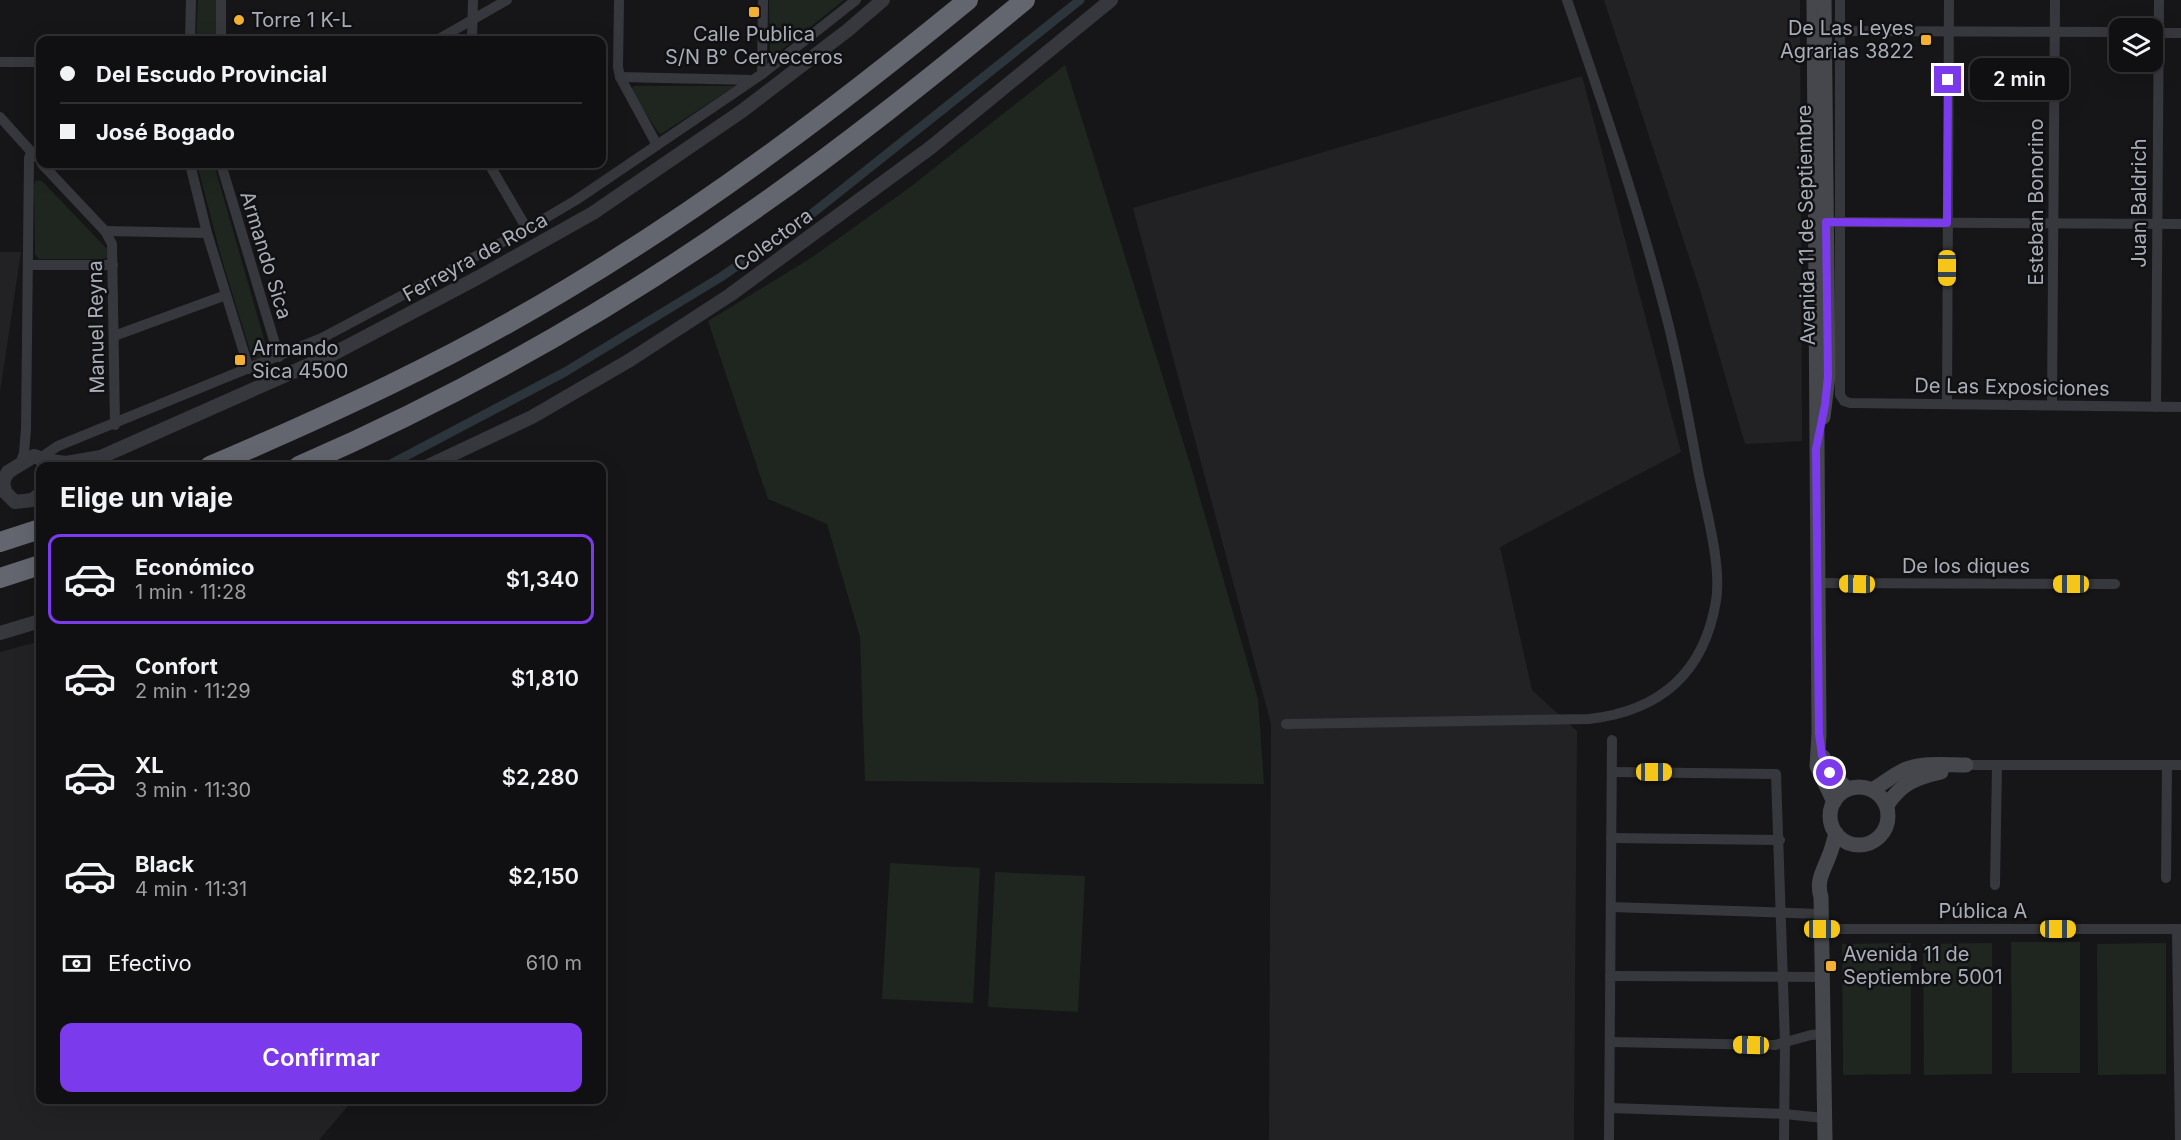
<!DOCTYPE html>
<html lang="es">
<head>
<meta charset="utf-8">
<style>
  :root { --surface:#101012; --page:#1e1e20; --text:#f1f3f6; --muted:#9c9d9f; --line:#303032; --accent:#7c3aed }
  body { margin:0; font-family:Inter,sans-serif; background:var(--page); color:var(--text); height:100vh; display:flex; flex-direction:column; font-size:22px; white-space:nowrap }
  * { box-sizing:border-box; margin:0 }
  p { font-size:20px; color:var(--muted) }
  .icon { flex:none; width:33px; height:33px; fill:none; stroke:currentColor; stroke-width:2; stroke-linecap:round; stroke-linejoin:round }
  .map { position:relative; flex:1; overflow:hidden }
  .details { position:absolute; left:36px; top:462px; width:570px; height:642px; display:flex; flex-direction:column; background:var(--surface); border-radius:12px; box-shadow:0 6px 24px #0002,0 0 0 2px var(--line) }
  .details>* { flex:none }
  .hud { position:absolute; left:36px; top:36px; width:570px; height:132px; border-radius:12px; box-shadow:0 6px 24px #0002,0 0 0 2px var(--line); display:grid; align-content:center; height:132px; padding:0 24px; background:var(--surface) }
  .controls { position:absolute; left:2109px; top:18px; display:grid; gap:12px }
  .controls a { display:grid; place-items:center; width:54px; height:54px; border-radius:12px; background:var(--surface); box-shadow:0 6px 24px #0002,0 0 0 2px var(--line); font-size:30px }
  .end { position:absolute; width:27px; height:27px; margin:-14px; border:8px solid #7c3aed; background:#fff; box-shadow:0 0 0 3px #fff }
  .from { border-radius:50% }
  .bubble { position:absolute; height:42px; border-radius:12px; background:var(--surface); box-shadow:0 6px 24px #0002,0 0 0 2px var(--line); font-size:20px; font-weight:600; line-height:42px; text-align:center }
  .car { position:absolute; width:18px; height:36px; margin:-18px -9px; border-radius:8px; box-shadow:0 0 4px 2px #0007; background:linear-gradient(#f5c518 24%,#345 0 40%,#f5c518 0 76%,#345 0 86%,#f5c518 0) }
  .hud b { display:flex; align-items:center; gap:21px; height:57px; font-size:22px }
  .hud b+b { border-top:2px solid var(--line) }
  .hud i { width:15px; height:15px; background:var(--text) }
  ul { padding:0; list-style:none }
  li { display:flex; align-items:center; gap:18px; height:90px; margin:0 12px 9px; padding:0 12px; border:3px solid transparent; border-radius:12px }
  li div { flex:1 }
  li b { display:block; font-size:22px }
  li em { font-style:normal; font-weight:600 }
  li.selected { border-color:var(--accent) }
  li>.icon { width:54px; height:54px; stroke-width:1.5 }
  h2 { padding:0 24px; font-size:27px; line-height:72px }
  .pay { display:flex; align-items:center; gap:15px; height:66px; padding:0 24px; font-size:22px }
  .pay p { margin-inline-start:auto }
  .primary-button { display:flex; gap:12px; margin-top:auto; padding:12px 24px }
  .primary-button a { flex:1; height:69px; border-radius:12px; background:var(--accent); color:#fff; font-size:24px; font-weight:600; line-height:69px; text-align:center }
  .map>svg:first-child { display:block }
</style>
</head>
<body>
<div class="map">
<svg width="2181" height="1140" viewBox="0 0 2181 1140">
  <rect width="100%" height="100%" fill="#161618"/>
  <!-- built -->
  <g fill="#222225">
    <polygon points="1604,0 1800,0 1802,441 1745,444 1700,290"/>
    <polygon points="1582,76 1681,452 1500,547 1532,690 1577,731 1574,1140 1269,1140 1271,724 1133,208"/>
    <polygon points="0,252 21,252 0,392"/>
    <polygon points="40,641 40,1100 353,1100 319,1140 0,1140 0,652"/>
  </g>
  <!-- green -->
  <g fill="#1e261f">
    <polygon points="198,0 217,0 216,40 196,40"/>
    <polygon points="769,0 844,0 770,59"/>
    <polygon points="1065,65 1191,467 1258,699 1264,784 865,781 860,637 827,524 768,499 708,321 811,258 909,188"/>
    <polygon points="634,86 735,86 661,134 658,132 632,92 632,88"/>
    <polygon points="197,164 214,164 270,360 255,367 222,260"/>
    <polygon points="37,180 42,181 107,249 108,257 103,259 39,259 35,254 34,184"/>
    <polygon points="890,863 980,868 973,1003 882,999"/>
    <polygon points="995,872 1085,876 1078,1012 988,1007"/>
    <polygon points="2011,942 2080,942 2080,1073 2012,1073"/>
    <polygon points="1911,943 1911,1074 1843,1075 1842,944"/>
    <polygon points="1992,943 1992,1074 1924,1075 1923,944"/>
    <polygon points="2166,943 2166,1074 2098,1075 2097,944"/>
  </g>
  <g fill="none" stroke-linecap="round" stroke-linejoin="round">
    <!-- canal -->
    <polyline stroke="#2c353c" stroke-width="9" points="387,466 565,372 721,277 809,216 1080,0"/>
    <!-- minor -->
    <g stroke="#37383d" stroke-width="10">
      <polyline points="619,0 618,67 620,77 657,145"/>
      <polyline points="1840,0 1840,395 1844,401 1850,403 2181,407"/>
      <polyline points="1835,31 2120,32"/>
      <polyline points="2152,33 2181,33"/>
      <polyline points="190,40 191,0"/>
      <polyline points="221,40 221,0"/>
      <polyline points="437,40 507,0"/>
      <polyline points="472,40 473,0"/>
      <polyline points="0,62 40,62"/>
      <polyline points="762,74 763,0"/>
      <polyline points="620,77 753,80"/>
      <polyline points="0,117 36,157"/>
      <polyline points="42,164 105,231 112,244 115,425"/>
      <polyline points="190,164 207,233 249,369"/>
      <polyline points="221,164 279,357"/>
      <polyline points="489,164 527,229"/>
      <polyline points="1833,222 2181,224"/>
      <polyline points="105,231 207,233"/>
      <polyline points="28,265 113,265"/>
      <polyline points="114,336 226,295"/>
      <polyline points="1947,403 1949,0"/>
      <polyline points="2052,405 2055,0"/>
      <polyline points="2156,407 2159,0"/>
      <polyline points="40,458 58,446 322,338 527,229 576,200 762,74 856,0"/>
      <polyline points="20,464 24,453 26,429 29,158 31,152"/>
      <polyline points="1817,583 2115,584"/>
      <path d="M 1286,724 L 1589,719 C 1660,711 1704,673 1716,601 C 1722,566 1706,510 1699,475 C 1689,422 1680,368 1666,315 C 1639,209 1603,104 1567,0"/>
      <polyline points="1966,765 2181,765"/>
      <polyline points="1612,772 1776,774 1785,1043 1784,1140"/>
      <polyline points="1611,838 1780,840"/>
      <polyline points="2166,878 2167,765"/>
      <polyline points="1995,885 1997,765"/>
      <polyline points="1611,907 1822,914"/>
      <polyline points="1822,929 2181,929"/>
      <polyline points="2177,929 2180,1140"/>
      <polyline points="1610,976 1823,977"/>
      <polyline points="1610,1042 1775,1045 1811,1035 1823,1034"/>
      <polyline points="1610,1108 1784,1114 1824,1118"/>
      <polyline points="1609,1140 1612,740"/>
    </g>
    <!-- tertiary -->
    <g stroke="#37383d" stroke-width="14">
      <polyline points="42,460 66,463 101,457 331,355 479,277 593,213 742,111 848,30 883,0"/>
      <polyline points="428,466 532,417 630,360 730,295 930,148 1111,0"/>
      <polyline points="40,494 32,500 15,502 5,492 3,481 8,472 34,456 40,458 46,466"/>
      <polyline points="0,633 40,621"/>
    </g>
    <!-- secondary -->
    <g stroke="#45474d" stroke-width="15">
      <polyline points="1814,0 1819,734 1817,766 1834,802"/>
      <polyline points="1823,417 1828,376 1824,0"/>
      <polyline points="1823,757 1830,773 1848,789"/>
      <circle cx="1859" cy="816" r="29"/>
      <path d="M 1872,790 C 1883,784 1893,775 1904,770 C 1923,762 1946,765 1966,765"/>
      <path d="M 1887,805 C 1902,783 1915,778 1941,772"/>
      <path d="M 1825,1140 L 1821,897 C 1816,881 1823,872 1829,856 C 1832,849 1834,841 1836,833"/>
    </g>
    <!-- motorway -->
    <g stroke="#63666e" stroke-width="20">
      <path d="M 210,466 C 332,414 453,358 567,289 C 709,204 840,105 968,0"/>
      <path d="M 299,466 C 455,398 605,314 745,216 C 842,149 934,75 1025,0"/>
      <polyline points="0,542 40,529"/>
      <polyline points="0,578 40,565"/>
    </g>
  </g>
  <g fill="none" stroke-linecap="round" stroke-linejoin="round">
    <!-- route -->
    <polyline stroke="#7c3aed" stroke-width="8" points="1830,773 1822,755 1819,734 1816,449 1825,405 1828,376 1826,222 1947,223 1948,80"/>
  </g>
  <!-- markers -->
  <g fill="#f2b134" stroke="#111113" stroke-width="2">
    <rect x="748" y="6" width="12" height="12" rx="3"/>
    <circle cx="239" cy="20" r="6"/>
    <rect x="1920" y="34" width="12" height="12" rx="3"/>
    <rect x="234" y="354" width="12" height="12" rx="3"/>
    <rect x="1825" y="960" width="12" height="12" rx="3"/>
  </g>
  <g text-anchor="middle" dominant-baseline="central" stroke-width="5" stroke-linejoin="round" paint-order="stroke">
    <!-- poi labels -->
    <g font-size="20" fill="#a8adb8" stroke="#111113" text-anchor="start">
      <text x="251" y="20">Torre 1 K-L</text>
      <text x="1914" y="28" text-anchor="end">De Las Leyes<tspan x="1914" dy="23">Agrarias 3822</tspan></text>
      <text x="754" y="34" text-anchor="middle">Calle Publica<tspan x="754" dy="23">S/N B° Cerveceros</tspan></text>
      <text x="252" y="348">Armando<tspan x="252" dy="23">Sica 4500</tspan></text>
      <text x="1843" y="954">Avenida 11 de<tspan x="1843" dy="23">Septiembre 5001</tspan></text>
    </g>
    <!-- street labels -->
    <g font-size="20" fill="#a8adb8" stroke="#111113">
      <text transform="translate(2036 202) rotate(-90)">Esteban Bonorino</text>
      <text transform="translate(2139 203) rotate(-90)">Juan Baldrich</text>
      <text transform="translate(1806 225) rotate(-91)">Avenida 11 de Septiembre</text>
      <text transform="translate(773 240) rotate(-36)">Colectora</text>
      <text transform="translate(266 255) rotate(73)">Armando Sica</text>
      <text transform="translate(475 257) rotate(-29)">Ferreyra de Roca</text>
      <text transform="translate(96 327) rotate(-91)">Manuel Reyna</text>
      <text transform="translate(2012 387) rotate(1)">De Las Exposiciones</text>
      <text x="1966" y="566">De los diques</text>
      <text x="1983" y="911">Pública A</text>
    </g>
  </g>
</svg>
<div class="controls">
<a><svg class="icon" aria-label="layers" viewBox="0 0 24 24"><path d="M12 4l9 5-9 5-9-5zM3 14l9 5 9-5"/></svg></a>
</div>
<i class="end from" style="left:1830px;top:773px"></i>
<i class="end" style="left:1948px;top:80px"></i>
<div class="bubble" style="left:1970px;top:58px;width:99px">2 min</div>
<i class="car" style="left:1947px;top:268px;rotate:180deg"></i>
<i class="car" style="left:1857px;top:584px;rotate:271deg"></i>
<i class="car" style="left:2071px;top:584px;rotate:270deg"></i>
<i class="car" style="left:1654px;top:772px;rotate:90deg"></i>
<i class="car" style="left:1822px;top:929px;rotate:90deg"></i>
<i class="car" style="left:2058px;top:929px;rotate:90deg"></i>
<i class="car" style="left:1751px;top:1045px;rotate:271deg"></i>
<div class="hud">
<b><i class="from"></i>Del Escudo Provincial</b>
<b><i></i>José Bogado</b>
</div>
<section class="details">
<h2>Elige un viaje</h2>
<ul>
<li class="selected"><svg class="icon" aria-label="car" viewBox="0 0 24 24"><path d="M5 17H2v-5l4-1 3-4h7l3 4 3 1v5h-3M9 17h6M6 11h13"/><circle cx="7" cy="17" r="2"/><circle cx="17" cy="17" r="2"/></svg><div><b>Económico</b><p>1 min · 11:28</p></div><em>$1,340</em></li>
<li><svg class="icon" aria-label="car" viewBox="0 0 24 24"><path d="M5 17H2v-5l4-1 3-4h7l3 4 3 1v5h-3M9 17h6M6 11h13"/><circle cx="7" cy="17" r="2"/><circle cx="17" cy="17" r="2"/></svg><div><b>Confort</b><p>2 min · 11:29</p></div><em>$1,810</em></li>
<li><svg class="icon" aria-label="car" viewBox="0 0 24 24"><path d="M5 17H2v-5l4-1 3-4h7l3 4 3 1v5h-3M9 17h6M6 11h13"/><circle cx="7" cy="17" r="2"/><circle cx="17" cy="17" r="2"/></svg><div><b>XL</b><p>3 min · 11:30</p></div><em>$2,280</em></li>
<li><svg class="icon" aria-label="car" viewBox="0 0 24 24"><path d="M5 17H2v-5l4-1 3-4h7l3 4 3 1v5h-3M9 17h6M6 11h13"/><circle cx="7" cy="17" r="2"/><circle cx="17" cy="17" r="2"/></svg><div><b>Black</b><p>4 min · 11:31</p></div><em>$2,150</em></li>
</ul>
<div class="pay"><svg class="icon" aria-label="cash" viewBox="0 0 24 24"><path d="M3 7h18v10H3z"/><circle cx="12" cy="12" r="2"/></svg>Efectivo<p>610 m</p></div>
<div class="primary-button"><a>Confirmar</a></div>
</section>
</div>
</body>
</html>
